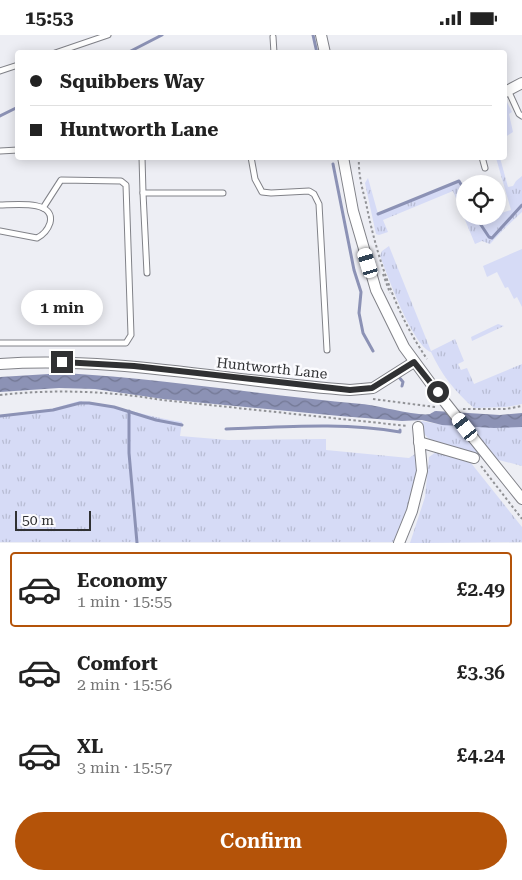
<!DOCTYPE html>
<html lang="en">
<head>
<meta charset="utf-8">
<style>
  :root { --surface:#fff; --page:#f6f6f6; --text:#222; --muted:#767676; --line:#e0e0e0; --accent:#b45309 }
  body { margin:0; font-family:"Roboto Serif",serif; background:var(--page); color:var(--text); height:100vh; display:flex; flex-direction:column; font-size:19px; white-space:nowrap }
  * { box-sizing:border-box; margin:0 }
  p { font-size:16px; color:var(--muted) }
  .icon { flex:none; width:28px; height:28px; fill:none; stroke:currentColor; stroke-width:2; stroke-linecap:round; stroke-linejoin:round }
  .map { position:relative; height:508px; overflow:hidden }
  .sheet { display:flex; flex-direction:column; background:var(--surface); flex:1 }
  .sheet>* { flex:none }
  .top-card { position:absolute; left:15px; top:15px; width:492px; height:110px; border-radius:5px; box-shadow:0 2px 12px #0003; display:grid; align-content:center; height:110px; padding:0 15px; background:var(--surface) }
  .controls { position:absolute; left:456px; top:140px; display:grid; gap:10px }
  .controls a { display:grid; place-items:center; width:50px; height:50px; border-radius:50%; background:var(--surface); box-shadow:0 2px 12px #0003; font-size:25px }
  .scale { position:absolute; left:15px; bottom:12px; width:76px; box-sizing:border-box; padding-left:5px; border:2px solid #303133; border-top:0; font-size:14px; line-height:18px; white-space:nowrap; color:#303133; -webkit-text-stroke:4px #fbfbfe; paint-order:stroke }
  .end { position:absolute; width:22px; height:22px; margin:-11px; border:6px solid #303133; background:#fff; box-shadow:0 0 0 2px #fff }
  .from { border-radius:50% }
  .bubble { position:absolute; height:35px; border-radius:18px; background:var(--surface); box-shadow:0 2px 12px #0003; font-size:16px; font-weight:600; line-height:35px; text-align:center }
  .car { position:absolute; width:15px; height:30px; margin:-15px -8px; border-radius:6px; box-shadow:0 0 4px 1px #0007; background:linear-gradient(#fff 24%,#345 0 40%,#fff 0 76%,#345 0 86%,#fff 0) }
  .top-card b { display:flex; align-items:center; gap:18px; height:48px; font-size:19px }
  .top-card b+b { border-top:1px solid var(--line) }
  .top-card i { width:12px; height:12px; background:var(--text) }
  ul { padding:9px 0 0; list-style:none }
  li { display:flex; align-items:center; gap:15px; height:75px; margin:0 10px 8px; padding:0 5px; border:2px solid transparent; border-radius:5px }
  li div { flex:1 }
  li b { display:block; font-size:19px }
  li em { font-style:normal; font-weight:600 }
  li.selected { border-color:var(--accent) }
  li>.icon { width:45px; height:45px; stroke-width:1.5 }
  .action { display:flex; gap:10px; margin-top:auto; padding:10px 15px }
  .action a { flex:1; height:58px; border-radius:30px; background:var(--accent); color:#fff; font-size:20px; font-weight:600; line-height:58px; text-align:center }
  .status { display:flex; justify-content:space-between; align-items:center; height:35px; padding:0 25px; background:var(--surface); direction:ltr }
  .status svg { height:14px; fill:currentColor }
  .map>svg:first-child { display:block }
</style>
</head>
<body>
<div class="status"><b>15:53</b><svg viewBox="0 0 49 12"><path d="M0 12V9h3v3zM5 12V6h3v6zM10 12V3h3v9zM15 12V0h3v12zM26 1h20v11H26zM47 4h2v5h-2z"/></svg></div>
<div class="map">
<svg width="522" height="508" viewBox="0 0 522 508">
  <defs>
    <pattern id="grass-tufts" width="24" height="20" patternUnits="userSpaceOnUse" patternTransform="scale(1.25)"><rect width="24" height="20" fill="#d6dbf6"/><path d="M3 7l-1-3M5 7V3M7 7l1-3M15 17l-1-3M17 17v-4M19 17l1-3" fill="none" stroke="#b8bcd3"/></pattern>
    <pattern id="water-waves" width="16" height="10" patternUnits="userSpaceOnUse" patternTransform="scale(1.25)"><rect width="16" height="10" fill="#8c92b5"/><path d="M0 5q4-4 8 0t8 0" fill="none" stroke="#737894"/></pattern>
  </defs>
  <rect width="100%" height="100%" fill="#edeef4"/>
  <!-- grass -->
  <g fill="url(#grass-tufts)">
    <polygon points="507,67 512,77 509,79 513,97 505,102 505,68"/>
    <polygon points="496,123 500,123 508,152 513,151 516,146 522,141 522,177 505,193 490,209 482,206 475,209 453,156 383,185 388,197 379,200 376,199 365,148 368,143 378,179 459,146 465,156 465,181 475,181 477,185 491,181 498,181 498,179 511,175"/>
    <path d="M 389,211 L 431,316 L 455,304 L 464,326 L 458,329 L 461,335 L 467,333 L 474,349 L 522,329 L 522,369 L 506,372 L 474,373 C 455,357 441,339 431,317 C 412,310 388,241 380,221 L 382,216 Z"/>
    <polygon points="498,289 504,291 472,306 471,302"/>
    <path d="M 79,366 C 114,369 147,382 182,387 L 180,401 L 228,405 L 326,404 L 326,415 L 409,423 L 415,419 L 418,441 L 406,479 L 394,507 L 0,507 L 0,380 L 51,374 Z"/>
    <path d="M 421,386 C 454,393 488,392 522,392 L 522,431 L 495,424 L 465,419 L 433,408 L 423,398 Z"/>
    <polygon points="436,417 471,428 522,492 522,507 410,508 425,462 429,422"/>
  </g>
  <!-- pitch -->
  <polygon fill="#d6dbf6" points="522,214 522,272 517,262 514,264 508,252 505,253 497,237 487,242 483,231"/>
  <!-- water -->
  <path fill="url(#water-waves)" d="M 65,338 C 164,344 263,360 362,369 C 376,370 420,382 430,379 C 432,378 434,376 436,376 L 500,380 L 522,378 L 522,392 L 494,393 L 442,390 L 422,385 L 402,386 L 340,381 L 163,364 L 95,354 L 59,353 L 0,357 L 0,342 Z"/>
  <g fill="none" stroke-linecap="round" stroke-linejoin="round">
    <!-- stream -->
    <g stroke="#8c92b5" stroke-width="3">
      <polyline points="313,0 317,18"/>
      <polyline points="127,18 162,0"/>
      <polyline points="0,81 18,72"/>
      <polyline points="333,129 354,235 361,257 359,278 363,298 373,316"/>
      <polyline points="378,179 459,146 465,156"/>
      <polyline points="475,181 489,202 492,203 522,170"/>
      <polyline points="398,341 403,347 402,351"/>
      <polyline points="129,376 129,418 137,508"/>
      <polyline points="0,381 53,375 80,368 89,368 114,372 156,385 182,390"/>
      <path d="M 226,394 C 284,392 343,387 400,397 L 400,395"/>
    </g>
    <!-- lane casing -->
    <g stroke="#818288" stroke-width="7">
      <g id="lane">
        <polyline points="273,2 274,18"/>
        <polyline points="55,18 108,0"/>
        <polyline points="0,36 18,30"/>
        <polyline points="508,55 519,79 522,81"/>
        <polyline points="0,116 18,115"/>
        <polyline points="142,122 143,158 223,158"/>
        <polyline points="251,122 255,144 262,157 271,158 309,156 314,159 319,169 327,315"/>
        <polyline points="482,122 485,133"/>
        <polyline points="143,158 147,238"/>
        <path d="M 0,170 C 12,170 56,164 50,188 C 48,194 43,200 37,203 L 0,196"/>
        <polyline points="0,308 126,308 131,300 126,150 121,146 61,145 43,173"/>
      </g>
    </g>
    <!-- street casing -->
    <g stroke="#818288" stroke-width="12">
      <g id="street">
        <polyline points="321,0 325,18"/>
        <polyline points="505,57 522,48"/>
        <polyline points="343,122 353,176 376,255 404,312 437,357"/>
        <path d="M 0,329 C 118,321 233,347 350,355 L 373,353 L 414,327"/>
        <polyline points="474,404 522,464"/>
        <polyline points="419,407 474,423"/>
        <polyline points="399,508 412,476 422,436 418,392"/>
      </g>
    </g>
    <!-- path -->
    <g stroke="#919296" stroke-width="2" stroke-dasharray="2.5 2.5" stroke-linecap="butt">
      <path d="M 359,122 C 358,138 362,153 366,168 C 377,223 395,277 427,324"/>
      <polyline points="383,239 390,258"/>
      <path d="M 0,360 C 53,354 110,356 162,365 L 408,391"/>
      <polyline points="373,364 435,372"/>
      <polyline points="463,374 506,374 522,371"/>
      <polyline points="481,431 522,484"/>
    </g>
    <!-- lane -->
    <use href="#lane" stroke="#fff" stroke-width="5"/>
    <!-- street -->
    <use href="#street" stroke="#fff" stroke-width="10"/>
    <!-- street-bridge casing -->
    <g stroke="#818288" stroke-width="12" stroke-linecap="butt">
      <polyline id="street-bridge" points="437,357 474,404"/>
    </g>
    <!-- street-bridge -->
    <use href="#street-bridge" stroke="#fff" stroke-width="10"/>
  </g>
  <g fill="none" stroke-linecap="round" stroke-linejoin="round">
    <!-- route -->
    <polyline stroke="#303133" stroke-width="6" points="62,327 134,331 350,355 372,353 414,327 438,357"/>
  </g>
  <g text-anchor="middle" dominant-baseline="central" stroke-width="5" stroke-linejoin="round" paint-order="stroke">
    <!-- street labels -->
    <g font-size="14" fill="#303133" stroke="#fbfbfe">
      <text transform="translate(272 333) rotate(6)">Huntworth Lane</text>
    </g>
  </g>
</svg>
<div class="controls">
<a><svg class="icon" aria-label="locate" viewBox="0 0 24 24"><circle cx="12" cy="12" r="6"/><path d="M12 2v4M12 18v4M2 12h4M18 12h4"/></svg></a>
</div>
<div class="scale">50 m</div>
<i class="end from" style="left:438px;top:357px"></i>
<i class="end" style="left:62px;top:327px"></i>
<div class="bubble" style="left:21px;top:255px;width:82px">1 min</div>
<i class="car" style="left:368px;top:228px;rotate:343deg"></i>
<i class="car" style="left:465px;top:392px;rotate:322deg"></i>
<div class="top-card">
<b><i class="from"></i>Squibbers Way</b>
<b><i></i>Huntworth Lane</b>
</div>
</div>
<section class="sheet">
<ul>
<li class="selected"><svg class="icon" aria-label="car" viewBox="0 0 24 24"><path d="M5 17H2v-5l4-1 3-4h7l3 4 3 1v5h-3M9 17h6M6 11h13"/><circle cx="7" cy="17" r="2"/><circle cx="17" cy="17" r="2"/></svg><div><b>Economy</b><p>1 min · 15:55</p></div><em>£2.49</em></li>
<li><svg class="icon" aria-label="car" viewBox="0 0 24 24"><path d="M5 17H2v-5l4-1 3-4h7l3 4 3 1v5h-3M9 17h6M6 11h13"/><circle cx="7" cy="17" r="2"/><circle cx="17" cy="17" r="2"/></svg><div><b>Comfort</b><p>2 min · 15:56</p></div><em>£3.36</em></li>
<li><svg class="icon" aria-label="car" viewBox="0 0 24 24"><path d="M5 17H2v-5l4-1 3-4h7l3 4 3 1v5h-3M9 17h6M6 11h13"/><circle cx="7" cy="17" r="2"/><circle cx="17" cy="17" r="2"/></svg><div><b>XL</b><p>3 min · 15:57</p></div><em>£4.24</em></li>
</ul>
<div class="action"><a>Confirm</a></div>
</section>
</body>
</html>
